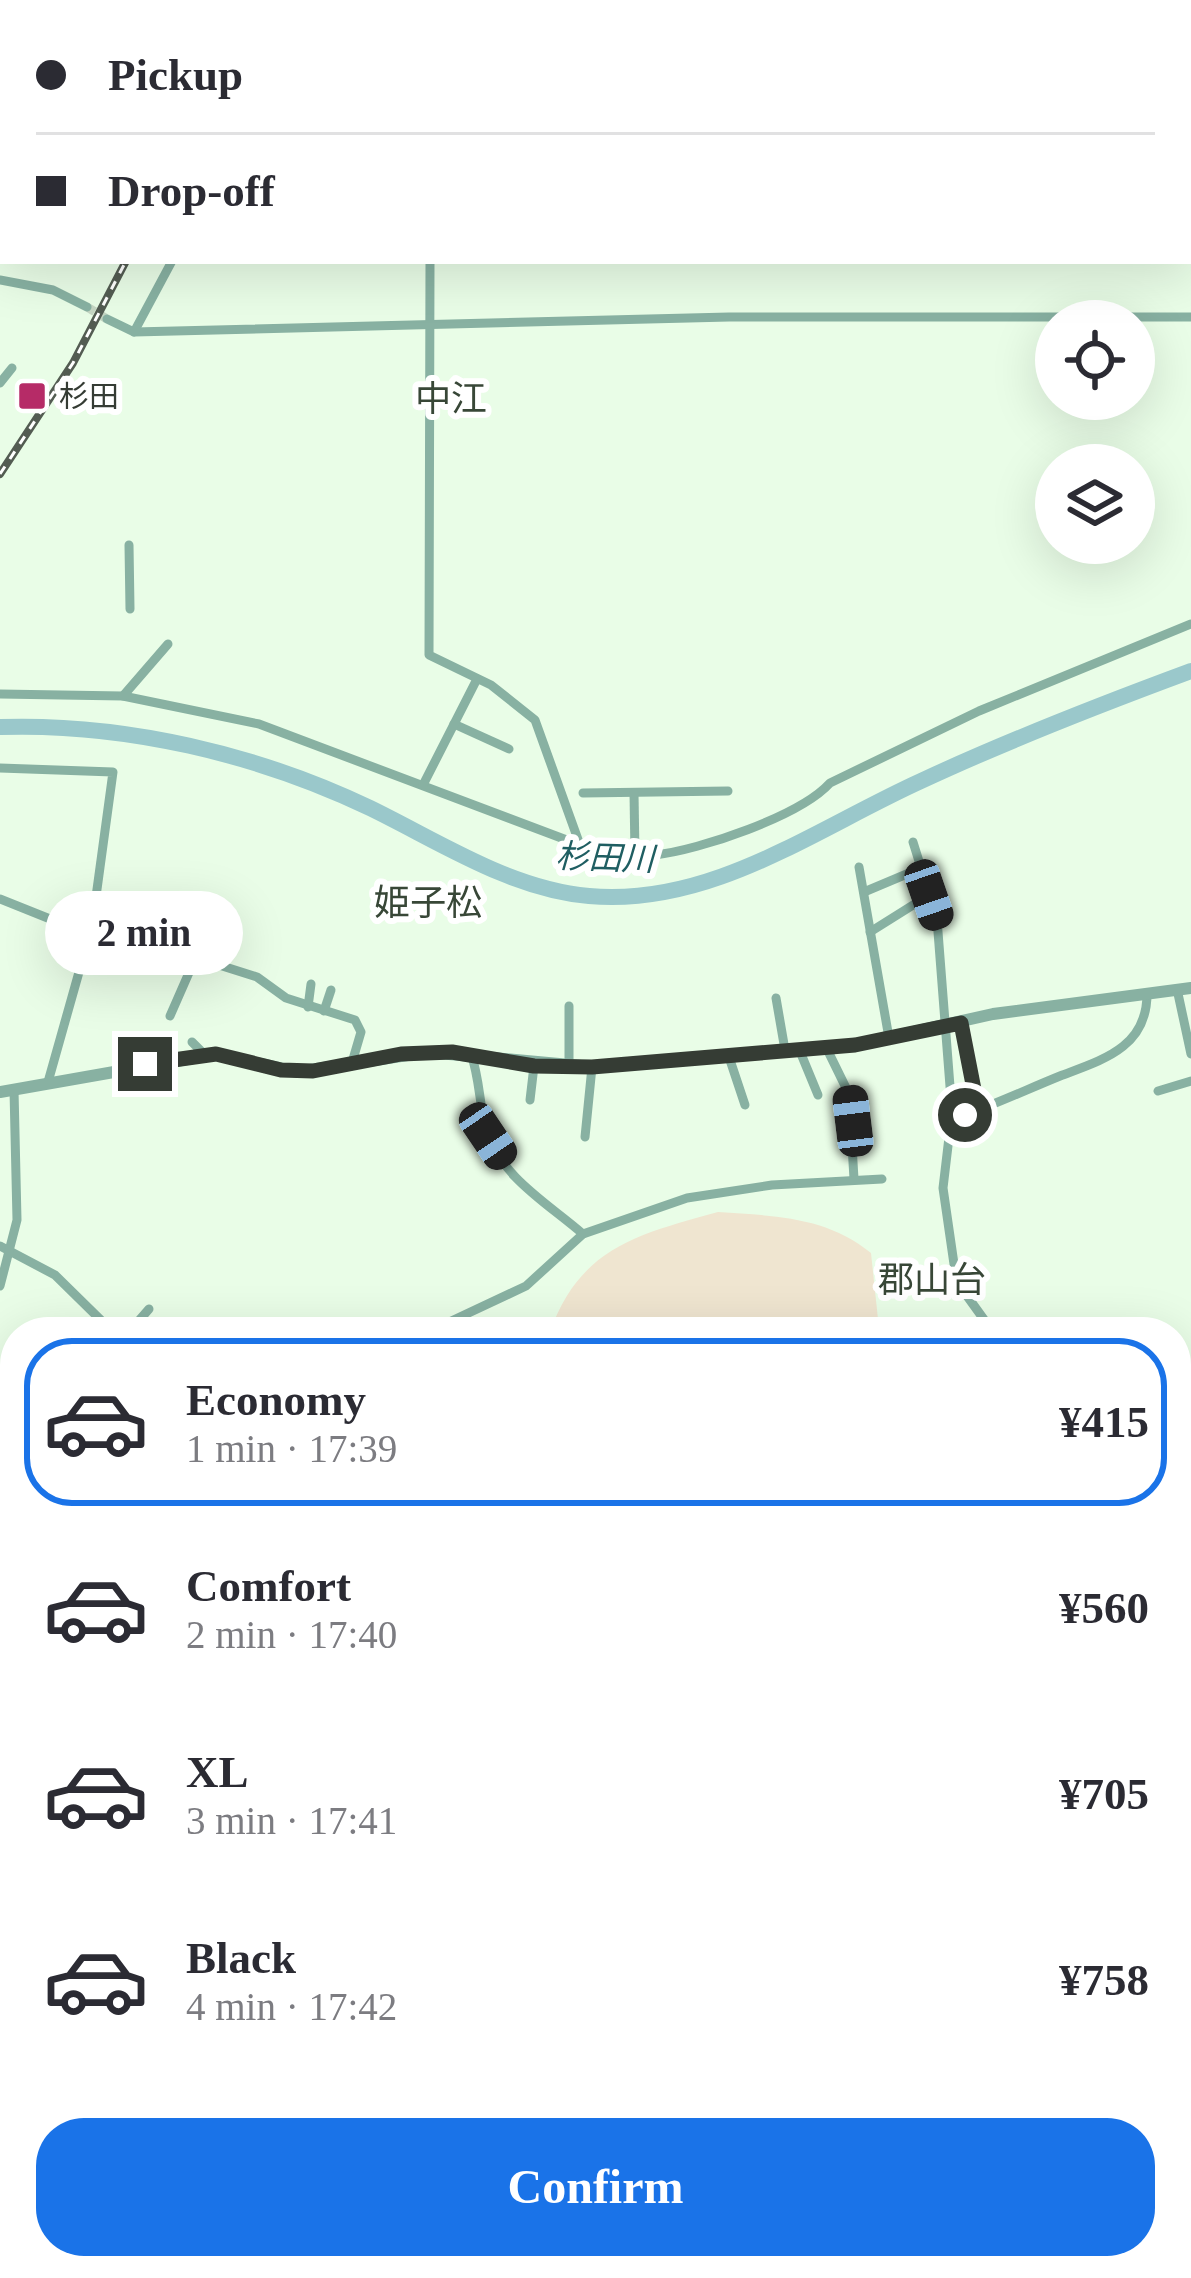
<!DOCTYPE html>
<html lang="en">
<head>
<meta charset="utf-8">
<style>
  :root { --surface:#fff; --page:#f7f7f7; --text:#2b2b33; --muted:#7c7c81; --line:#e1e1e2; --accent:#1a73e8 }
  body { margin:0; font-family:"Times New Roman","Noto Sans JP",serif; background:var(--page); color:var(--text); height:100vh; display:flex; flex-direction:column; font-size:45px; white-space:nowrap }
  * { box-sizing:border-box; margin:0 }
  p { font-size:39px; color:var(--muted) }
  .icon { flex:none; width:66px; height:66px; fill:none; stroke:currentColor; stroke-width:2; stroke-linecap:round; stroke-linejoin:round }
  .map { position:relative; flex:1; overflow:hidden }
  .sheet { position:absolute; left:0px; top:1317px; width:1191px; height:963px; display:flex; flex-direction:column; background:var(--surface); border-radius:48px 48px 0 0; box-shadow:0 12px 48px #0002 }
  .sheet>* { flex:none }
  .guide { position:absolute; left:0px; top:0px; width:1191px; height:264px; box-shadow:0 12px 48px #0002; display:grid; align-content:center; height:264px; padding:0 36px; background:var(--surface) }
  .buttons { position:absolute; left:1035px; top:300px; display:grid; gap:24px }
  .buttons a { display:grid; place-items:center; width:120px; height:120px; border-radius:50%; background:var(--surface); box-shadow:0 12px 48px #0002; font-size:60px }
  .end { position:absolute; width:54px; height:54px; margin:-27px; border:15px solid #353c34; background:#fff; box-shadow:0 0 0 6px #fff }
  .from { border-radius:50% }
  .bubble { position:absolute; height:84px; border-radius:42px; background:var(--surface); box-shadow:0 12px 48px #0002; font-size:39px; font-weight:700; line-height:84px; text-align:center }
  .car { position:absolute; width:36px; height:72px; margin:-36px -18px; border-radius:15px; box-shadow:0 0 9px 3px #0007; background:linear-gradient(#222 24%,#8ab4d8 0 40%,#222 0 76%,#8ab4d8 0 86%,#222 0) }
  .guide b { display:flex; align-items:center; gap:42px; height:114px; font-size:45px }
  .guide b+b { border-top:3px solid var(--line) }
  .guide i { width:30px; height:30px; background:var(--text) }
  ul { padding:21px 0 0; list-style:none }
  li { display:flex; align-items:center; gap:36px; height:168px; margin:0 24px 18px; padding:0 12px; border:6px solid transparent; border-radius:48px }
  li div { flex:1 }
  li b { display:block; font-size:45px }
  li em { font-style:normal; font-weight:700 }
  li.current { border-color:var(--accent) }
  li>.icon { width:108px; height:108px; stroke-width:1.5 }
  .cta { display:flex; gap:24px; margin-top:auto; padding:24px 36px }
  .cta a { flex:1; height:138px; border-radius:48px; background:var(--accent); color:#fff; font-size:48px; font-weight:700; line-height:138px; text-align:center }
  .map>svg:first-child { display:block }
</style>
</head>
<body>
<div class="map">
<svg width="1191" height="2278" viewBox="0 0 1191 2278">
  <rect width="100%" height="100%" fill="#e9fde7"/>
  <!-- green -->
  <g fill="#efe5d0">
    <path d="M 718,1212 C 774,1216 826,1216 871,1253 L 878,1319 L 865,1332 L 550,1332 C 580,1247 639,1234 718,1212 Z"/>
    <polygon points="1191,2030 1191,2278 1055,2278 1054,2265 1176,2265 1176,2200 1188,2191 1176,2160 1176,2074"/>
    <polygon points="15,2088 15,2265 92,2265 69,2278 0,2278 0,2092"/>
  </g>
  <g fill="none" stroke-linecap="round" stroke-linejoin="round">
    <!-- river -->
    <path stroke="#9ac8cb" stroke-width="16" d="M 0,727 C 125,723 257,754 370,808 C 440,842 510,889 589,896 C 711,907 815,829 921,781 C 1009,740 1099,705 1191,671"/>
    <!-- minor-tunnel -->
    <polyline stroke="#c5d6c3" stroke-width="9" stroke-dasharray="9 4.5" stroke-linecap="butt" points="87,307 107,319"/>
    <!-- minor -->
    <g stroke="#88b1a2" stroke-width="9">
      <polyline points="34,0 35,3"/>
      <polyline points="750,0 754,3"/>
      <polyline points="1137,0 1138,3"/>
      <polyline points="299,3 300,0"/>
      <polyline points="429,3 429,0"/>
      <polyline points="679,3 680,0"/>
      <polyline points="733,3 734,0"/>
      <polyline points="1046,3 1047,0"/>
      <polyline points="1102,3 1103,0"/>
      <polyline points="1186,3 1186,0"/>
      <polyline points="0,26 3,27"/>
      <polyline points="1188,45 1191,45"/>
      <polyline points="0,131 3,124"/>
      <path d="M 430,261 L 429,655 L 491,685 L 535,720 L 580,845 C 605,851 629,857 655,855 C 700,850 800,816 830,783 L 979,711 L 1191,624"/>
      <polyline points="0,280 53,290 87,307"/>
      <polyline points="107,319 134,332 729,317 1191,317"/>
      <polyline points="134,332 172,261"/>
      <polyline points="0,383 12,368"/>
      <polyline points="129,545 130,609"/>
      <polyline points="0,694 123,696 259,724 580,845"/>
      <polyline points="123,696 168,644"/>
      <polyline points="454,724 509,749"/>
      <polyline points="0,768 113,772 92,926 48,1082"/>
      <polyline points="423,785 477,679"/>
      <polyline points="583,793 728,791"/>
      <polyline points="634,793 635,855"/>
      <polyline points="913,842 937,919 952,1112 943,1188 954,1264 962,1289 993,1332"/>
      <polyline points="859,867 889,1038"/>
      <polyline points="864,892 921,868"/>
      <polyline points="0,899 125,949 178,952 257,977 286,998 355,1020 361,1032 351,1066"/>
      <polyline points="870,932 929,895"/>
      <polyline points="1177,989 1191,1054"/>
      <polyline points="776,998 785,1050"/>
      <polyline points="569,1006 569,1067"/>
      <polyline points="308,1007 311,984"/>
      <polyline points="324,1011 331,990"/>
      <polyline points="170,1016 195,959"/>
      <polyline points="961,1023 978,1110"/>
      <polyline points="192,1042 205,1055"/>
      <polyline points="826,1047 849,1094 854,1179"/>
      <polyline points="799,1049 818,1095"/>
      <path d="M 471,1054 C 480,1079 479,1104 486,1129 C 500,1177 549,1204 583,1234"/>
      <polyline points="728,1054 745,1105"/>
      <polyline points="1158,1091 1191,1081"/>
      <polyline points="530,1100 534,1066"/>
      <path d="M 950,1128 L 965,1115 C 998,1103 1028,1089 1060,1076 C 1102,1060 1147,1048 1147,994"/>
      <polyline points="585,1137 592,1067"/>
      <polyline points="0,1246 55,1275 113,1332"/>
      <polyline points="0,1286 17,1220 14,1090"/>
      <polyline points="129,1332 149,1309"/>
      <polyline points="189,1332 253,1332"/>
      <polyline points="428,1332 526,1286 583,1234 687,1198 772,1185 882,1179"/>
      <polyline points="0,1449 15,1402"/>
      <polyline points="0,1509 3,1512"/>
      <polyline points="0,1553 15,1566"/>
      <polyline points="1176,1568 1191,1550"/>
      <polyline points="0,1775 15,1742"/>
      <polyline points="1176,1924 1191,1900"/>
      <polyline points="693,2265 717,2278"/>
      <polyline points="188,2278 200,2265"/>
      <polyline points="857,2278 864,2265"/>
      <polyline points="974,2278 988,2265"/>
    </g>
    <!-- tertiary -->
    <g stroke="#88b1a2" stroke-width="12">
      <polyline points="589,0 600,3"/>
      <polyline points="1188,141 1191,142"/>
      <polyline points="0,1092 216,1054 297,1072 427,1052 592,1067 855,1045 993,1014 1191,988"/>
    </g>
    <!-- rail casing -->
    <g stroke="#535c52" stroke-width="8">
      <g id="rail">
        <polyline points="215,3 216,0"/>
        <polyline points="0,474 73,363 126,261"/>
      </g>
    </g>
    <!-- rail -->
    <use href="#rail" stroke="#fff" stroke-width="3" stroke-dasharray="9" stroke-linecap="butt"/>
  </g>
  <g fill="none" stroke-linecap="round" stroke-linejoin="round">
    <!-- route -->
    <polyline stroke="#353c34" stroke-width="15" points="145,1064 216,1054 281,1070 313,1071 401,1054 452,1052 534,1066 592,1067 855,1045 961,1023 978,1110 965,1115"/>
  </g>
  <!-- markers -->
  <rect fill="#b62b67" stroke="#fff" stroke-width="4.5" x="17" y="381" width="30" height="30" rx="6"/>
  <g text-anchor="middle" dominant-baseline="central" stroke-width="12" stroke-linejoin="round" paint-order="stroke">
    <!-- poi labels -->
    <g font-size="30" fill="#353c34" stroke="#fff" text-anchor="start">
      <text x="59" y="396">杉田</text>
    </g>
    <!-- water labels -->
    <g font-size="33" font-style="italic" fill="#1f5e62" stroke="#fff">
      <text transform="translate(605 858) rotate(2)">杉田川</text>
    </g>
    <!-- quarter labels -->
    <g font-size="36" fill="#384737" stroke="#fff">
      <text x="451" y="399">中江</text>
      <text x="428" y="903">姫子松</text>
      <text x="932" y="1280">郡山台</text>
    </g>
  </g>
</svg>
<div class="buttons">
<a><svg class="icon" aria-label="locate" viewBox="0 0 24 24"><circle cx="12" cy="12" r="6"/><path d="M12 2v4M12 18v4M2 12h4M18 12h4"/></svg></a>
<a><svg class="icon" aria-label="layers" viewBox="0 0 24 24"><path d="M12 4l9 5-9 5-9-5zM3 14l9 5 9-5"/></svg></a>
</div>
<i class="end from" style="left:965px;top:1115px"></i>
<i class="end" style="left:145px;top:1064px"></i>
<div class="bubble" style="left:45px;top:891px;width:198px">2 min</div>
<i class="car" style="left:929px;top:895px;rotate:161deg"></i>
<i class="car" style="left:853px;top:1121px;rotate:353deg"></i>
<i class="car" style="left:488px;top:1136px;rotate:146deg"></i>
<div class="guide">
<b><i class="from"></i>Pickup</b>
<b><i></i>Drop-off</b>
</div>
<section class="sheet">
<ul>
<li class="current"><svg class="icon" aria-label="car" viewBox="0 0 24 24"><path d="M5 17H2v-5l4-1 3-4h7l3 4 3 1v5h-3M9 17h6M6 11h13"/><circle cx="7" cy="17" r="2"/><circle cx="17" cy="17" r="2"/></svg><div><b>Economy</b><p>1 min · 17:39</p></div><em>¥415</em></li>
<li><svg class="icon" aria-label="car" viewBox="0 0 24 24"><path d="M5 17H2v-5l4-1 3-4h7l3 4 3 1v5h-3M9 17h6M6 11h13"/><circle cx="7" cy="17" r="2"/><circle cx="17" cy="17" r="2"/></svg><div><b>Comfort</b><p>2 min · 17:40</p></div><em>¥560</em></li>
<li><svg class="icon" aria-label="car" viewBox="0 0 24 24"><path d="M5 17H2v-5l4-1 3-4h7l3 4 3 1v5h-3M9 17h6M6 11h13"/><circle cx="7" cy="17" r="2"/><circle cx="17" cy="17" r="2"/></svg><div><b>XL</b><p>3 min · 17:41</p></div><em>¥705</em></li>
<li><svg class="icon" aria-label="car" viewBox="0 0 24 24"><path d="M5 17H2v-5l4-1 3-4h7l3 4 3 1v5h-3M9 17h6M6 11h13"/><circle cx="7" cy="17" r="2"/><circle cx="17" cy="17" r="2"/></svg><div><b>Black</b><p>4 min · 17:42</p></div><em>¥758</em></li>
</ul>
<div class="cta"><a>Confirm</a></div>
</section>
</div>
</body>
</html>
